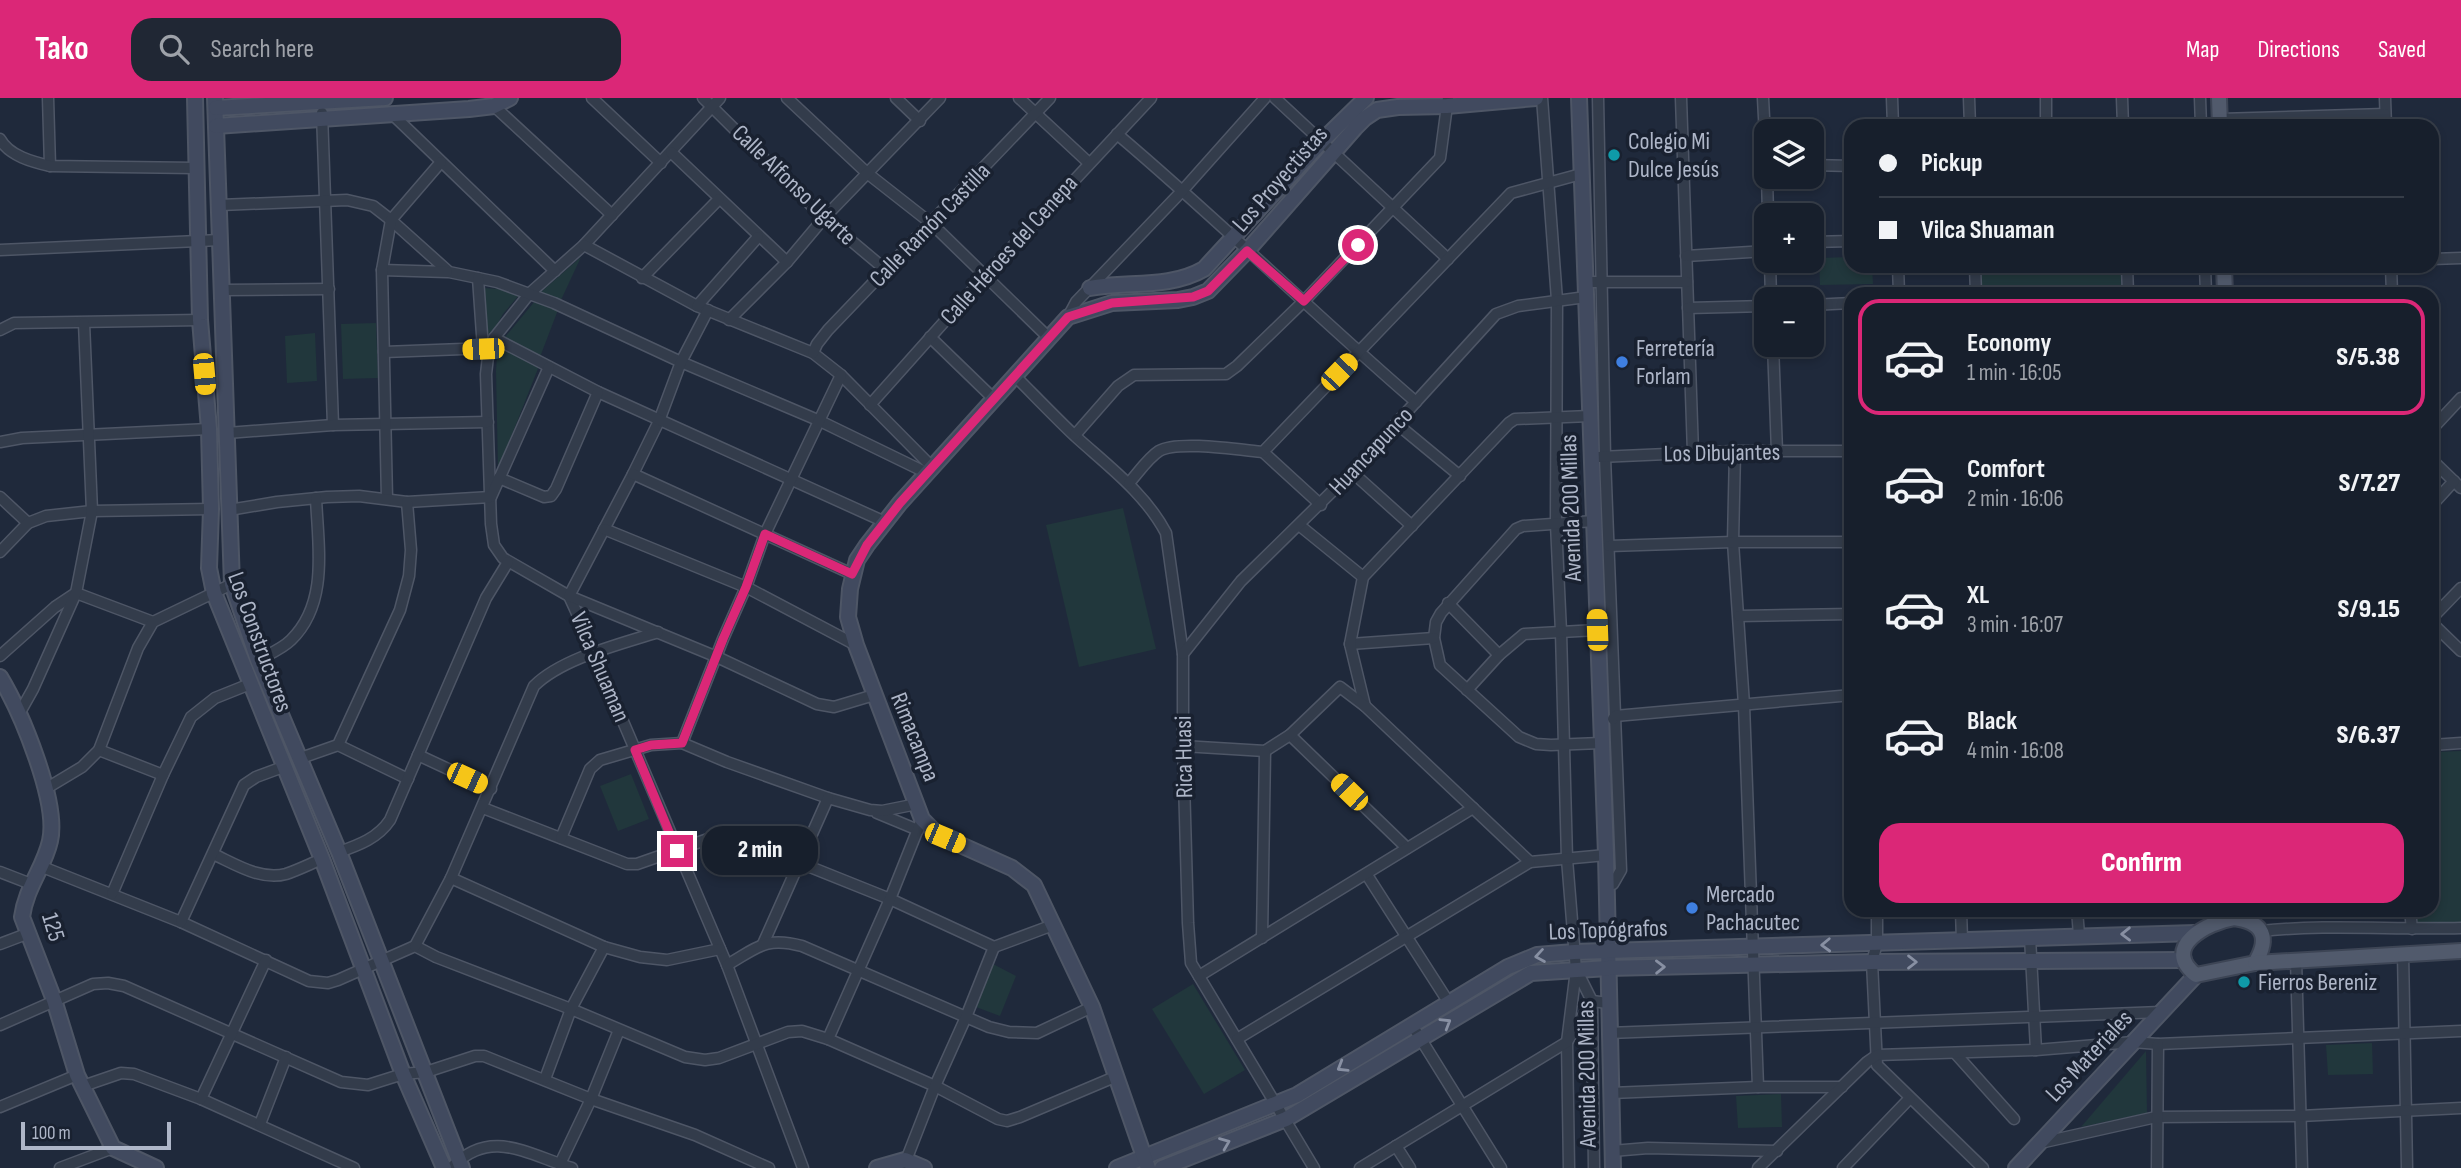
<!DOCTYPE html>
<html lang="en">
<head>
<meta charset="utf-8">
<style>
  :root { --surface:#171f2c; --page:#202734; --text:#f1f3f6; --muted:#9ea2a9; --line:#363d48; --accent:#db2777 }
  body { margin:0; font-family:"Sofia Sans Condensed",sans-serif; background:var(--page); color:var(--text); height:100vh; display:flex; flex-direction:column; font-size:26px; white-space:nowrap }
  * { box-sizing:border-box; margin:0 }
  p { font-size:23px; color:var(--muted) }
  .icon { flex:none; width:38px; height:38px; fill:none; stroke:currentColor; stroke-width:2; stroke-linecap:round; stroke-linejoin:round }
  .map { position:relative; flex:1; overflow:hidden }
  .sheet { position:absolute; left:1844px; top:189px; width:595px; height:630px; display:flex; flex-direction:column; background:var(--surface); border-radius:21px; box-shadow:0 4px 10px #0003,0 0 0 2px var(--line) }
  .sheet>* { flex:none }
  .banner { position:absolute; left:1844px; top:21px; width:595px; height:154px; border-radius:21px; box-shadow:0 4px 10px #0003,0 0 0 2px var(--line); display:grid; align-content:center; height:154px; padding:0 35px; background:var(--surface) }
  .tools { position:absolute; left:1754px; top:21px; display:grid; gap:14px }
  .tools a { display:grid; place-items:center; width:70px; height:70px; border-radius:14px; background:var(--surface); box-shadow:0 4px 10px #0003,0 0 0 2px var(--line); font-size:35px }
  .scale { position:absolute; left:21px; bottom:18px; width:150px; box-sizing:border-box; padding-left:7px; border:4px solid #aeb6c8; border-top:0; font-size:19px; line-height:24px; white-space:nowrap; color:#aeb6c8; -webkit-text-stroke:5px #192130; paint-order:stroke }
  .end { position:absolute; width:32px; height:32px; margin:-16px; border:9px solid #db2777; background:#fff; box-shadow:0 0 0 4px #fff }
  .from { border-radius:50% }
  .bubble { position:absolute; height:49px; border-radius:21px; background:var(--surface); box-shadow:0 4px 10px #0003,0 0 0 2px var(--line); font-size:23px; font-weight:800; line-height:49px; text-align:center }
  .car { position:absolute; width:21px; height:42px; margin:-21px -10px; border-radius:9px; box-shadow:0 0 5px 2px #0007; background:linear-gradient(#f5c518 24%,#345 0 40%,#f5c518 0 76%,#345 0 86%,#f5c518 0) }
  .banner b { display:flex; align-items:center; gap:24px; height:66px; font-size:26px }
  .banner b+b { border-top:2px solid var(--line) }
  .banner i { width:18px; height:18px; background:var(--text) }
  ul { padding:12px 0 0; list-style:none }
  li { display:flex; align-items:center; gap:21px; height:116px; margin:0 14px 10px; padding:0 21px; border:4px solid transparent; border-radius:21px }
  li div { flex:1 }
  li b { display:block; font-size:26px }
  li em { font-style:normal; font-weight:800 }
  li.active { border-color:var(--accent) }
  li>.icon { width:63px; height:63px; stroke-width:1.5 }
  .button { display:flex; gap:14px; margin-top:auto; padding:14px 35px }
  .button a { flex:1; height:80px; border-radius:21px; background:var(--accent); color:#fff; font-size:28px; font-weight:800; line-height:80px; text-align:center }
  header { display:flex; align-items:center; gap:42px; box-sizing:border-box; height:98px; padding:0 35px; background:var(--accent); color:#fff }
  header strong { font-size:33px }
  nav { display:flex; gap:38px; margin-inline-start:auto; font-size:24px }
  .search { width:490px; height:63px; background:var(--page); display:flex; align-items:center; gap:18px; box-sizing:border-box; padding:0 24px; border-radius:21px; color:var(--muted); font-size:26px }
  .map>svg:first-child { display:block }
</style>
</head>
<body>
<header>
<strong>Tako</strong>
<div class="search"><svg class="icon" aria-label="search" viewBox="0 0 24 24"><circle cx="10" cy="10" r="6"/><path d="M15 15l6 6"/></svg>Search here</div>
<nav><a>Map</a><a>Directions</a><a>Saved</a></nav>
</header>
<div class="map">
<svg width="2461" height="1070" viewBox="0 0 2461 1070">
  <rect width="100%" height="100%" fill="#1f293b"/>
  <!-- green -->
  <g fill="#21373c">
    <polygon points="581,159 561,202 541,194"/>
    <polygon points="1851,159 1852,168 1872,168 1873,186 1820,187 1819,160"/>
    <polygon points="1980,168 2123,168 2124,196 1981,196"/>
    <polygon points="482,190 501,191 520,196 503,216 486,246"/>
    <polygon points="535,203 558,212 540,259 505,239"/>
    <polygon points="376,225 378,280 343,281 341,226"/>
    <polygon points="315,235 317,283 287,285 285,238"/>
    <polygon points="501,247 539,268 498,372 496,273 497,257"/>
    <polygon points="1123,410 1156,551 1079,569 1046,427"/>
    <polygon points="2461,653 2461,826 2416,826 2414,812 2432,812 2433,654"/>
    <polygon points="631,676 649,721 618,733 600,688"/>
    <polygon points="993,866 1016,878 1000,918 976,909"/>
    <polygon points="1193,886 1245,972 1204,996 1152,911"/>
    <polygon points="2372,945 2373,976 2328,977 2326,947"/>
    <polygon points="2146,953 2147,1015 2081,1029"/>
    <polygon points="1781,996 1782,1029 1738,1030 1736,998"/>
  </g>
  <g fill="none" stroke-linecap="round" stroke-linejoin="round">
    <!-- street casing -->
    <g stroke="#4e5666" stroke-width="13">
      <g id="street">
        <polyline points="48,0 50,68"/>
        <polyline points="592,0 661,65"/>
        <polyline points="703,0 824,120 886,172"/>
        <polyline points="720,0 584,147 530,195 494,240 489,250 486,276 491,426 494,447 503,460 569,498 575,511 727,867 803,1070"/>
        <polyline points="787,0 867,75 932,126 1049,240"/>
        <polyline points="896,0 920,23"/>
        <polyline points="1019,0 1089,65"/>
        <polyline points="1275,0 1448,161"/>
        <polyline points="1542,0 1557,202 1556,426 1561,534 1567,761 1576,872 1567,944 1569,1070"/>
        <polyline points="1598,0 1605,359 1621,772 1613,786 1605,788"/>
        <polyline points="1681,0 1693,355"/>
        <polyline points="1763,0 1766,58"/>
        <polyline points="1892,0 1893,28"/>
        <polyline points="1969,0 1970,28"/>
        <polyline points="2046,0 2046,28"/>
        <polyline points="2122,0 2123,28"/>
        <polyline points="2200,0 2201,28"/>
        <polyline points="2385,0 2386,28"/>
        <polyline points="494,8 612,117"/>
        <polyline points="322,15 333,327"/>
        <polyline points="392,16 555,173"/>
        <polyline points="2220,21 2385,16"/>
        <path d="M 1117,36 C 1220,123 1315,217 1416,304"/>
        <path d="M 0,41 C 9,58 33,64 50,68 L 195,70"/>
        <polyline points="671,54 787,164"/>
        <polyline points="1811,67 1852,68"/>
        <polyline points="1767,79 1768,117"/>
        <polyline points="220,107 347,102 373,108 391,122 449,174 497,184 554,205 681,264 820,323 927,375"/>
        <polyline points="1811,144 1852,143"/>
        <polyline points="584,147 697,208 813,255 841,277 932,369"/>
        <polyline points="0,152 220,142"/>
        <polyline points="1686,158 1766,153"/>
        <polyline points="2432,161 2461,160"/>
        <polyline points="1770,163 1771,201"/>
        <polyline points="1898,168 1899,196"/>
        <polyline points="1975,168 1976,196"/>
        <polyline points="2127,168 2128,196"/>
        <polyline points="2205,168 2206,196"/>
        <polyline points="2391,168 2392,196"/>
        <polyline points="382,172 447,174"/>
        <polyline points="478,180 483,251"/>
        <polyline points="642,180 719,101"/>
        <polyline points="1586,184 1687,184"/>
        <polyline points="222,192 329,191"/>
        <polyline points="1811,207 1852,205"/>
        <polyline points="697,208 758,139"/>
        <polyline points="1688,210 1766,208"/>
        <polyline points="708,212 681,264 659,323 633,376 569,498 717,559 817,606 834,609 874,597"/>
        <polyline points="1068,219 1076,204 1183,92 1265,0"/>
        <polyline points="729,222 787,164 824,120 940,0"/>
        <polyline points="0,232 14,225 200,222"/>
        <polyline points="930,239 993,300"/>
        <polyline points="494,240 598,294 885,424"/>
        <polyline points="1773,247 1777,354"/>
        <polyline points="384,254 489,250"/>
        <polyline points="813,255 817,246 828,232 1050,0"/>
        <path d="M 1014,277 C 1034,297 1054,318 1075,338 C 1108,368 1145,395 1166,435 L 1183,556 L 1183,648 L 1188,825 L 1191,865 L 1314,1070"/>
        <polyline points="870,307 985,178 1151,0"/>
        <polyline points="1397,326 1460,378"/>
        <polyline points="2432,331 2461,300"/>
        <polyline points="227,335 333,327 488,324"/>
        <polyline points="1075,337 1118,288 1134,277 1226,276 1237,268 1304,203 1440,60 1448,0"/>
        <polyline points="0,344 22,340 209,331"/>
        <polyline points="1735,353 1733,444 1744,607 1758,989"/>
        <polyline points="1263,354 1321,407"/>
        <polyline points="1599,359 1735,353 1852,353"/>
        <polyline points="2432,362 2461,390"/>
        <polyline points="1352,374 1412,428"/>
        <polyline points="633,376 852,476"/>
        <polyline points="499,380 544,399 551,398 556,391 598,294"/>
        <path d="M 1129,385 C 1138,375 1148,360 1159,353 C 1177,342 1241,352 1263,354 L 1511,95 L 1581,76"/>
        <polyline points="0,399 28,425"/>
        <polyline points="387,401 382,172 391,122 441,64"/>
        <polyline points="2432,407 2454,383"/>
        <polyline points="229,412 277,404 327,399 359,398 407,404 491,399 549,269"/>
        <polyline points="1594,423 1523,428 1516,431 1441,515 1436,524 1434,540 1440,567 1519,639 1536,646 1551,647 1601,645 1603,640"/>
        <polyline points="1299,427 1363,479"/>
        <polyline points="604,431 746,489 856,547"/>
        <polyline points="1609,448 1733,444 1852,444"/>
        <polyline points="0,454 28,425 46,418 92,413 211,411"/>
        <polyline points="76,495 153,524"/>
        <polyline points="1448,505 1499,557"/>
        <polyline points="1739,518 1852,516"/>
        <polyline points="2432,520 2461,490"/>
        <polyline points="2432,525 2461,553"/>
        <polyline points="1350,546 1434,540"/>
        <polyline points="1183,556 1241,483 1352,374 1496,216 1518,208 1586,199"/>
        <polyline points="0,558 55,509 76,495"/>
        <path d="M 258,562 C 269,556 282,551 291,542 C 329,505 318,448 316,400"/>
        <polyline points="1467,592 1499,557 1524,536 1597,532"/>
        <polyline points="1365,608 1350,546 1363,479 1509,325 1515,321 1590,318"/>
        <polyline points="19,616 33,591 76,495 92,413 84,225"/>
        <polyline points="1613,621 1615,618 1852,597"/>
        <polyline points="1290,637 1407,750"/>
        <polyline points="682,645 723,541 746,489 765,436 841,277"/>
        <polyline points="338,647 408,681"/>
        <polyline points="2432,647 2461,645"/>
        <polyline points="1183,648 1265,653 1290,637 1340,589 1365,608 1530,764 1606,757"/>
        <polyline points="99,652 163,677"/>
        <polyline points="418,657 491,691"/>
        <polyline points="301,660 338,647 400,512 409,478 411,452 407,404"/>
        <polyline points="47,690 82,669 99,652 138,550 153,524 232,486"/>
        <polyline points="483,710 627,766 637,766 711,740 733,738 890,801 994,849 1053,827"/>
        <polyline points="877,715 918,732"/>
        <polyline points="561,740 590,671 600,662 651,647 682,645 727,664 828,700 870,712 882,713 917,706"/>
        <path d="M 339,754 C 359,747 378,740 390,722 L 486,500 L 508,464"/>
        <path d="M 213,756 C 235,766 261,783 286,776 C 298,772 310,766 322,761"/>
        <polyline points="40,768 181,824 309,883 328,885 338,882 415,848 436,859 571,911 685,959 705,962 719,960 788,934 802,933 828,941 935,988 998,1021 1007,1023 1020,1019 1117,978"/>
        <polyline points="0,774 31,786"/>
        <polyline points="1367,777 1449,905"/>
        <polyline points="451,780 604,849 640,859 667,862 720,851"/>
        <polyline points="112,796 163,677 191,619 215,600 250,586"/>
        <polyline points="1877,812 1877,845 1872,864 1877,967 1983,1070"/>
        <polyline points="1961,812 1962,842"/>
        <polyline points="2077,812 2079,837"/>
        <polyline points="2243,812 2247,813"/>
        <polyline points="2410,812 2412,831"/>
        <polyline points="181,824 244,687 256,679 283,669"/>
        <path d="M 2261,833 C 2327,826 2394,832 2461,830"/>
        <polyline points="2030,839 2036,952"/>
        <polyline points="1262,840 1265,653"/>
        <polyline points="0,846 29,835"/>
        <polyline points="763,846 828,700"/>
        <path d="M 415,848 L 451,780 L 534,588 C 562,560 621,546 658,534"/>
        <polyline points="2403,855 2407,1070"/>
        <polyline points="2296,862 2302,1070"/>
        <path d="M 727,867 C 757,850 765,838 802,848 L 989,929 L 1009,934 L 1037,935 L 1092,909"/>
        <polyline points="1577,873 1592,903 1594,1070"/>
        <polyline points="1199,878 1473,710"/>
        <polyline points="0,927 93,886 108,885 124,888 341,984 368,987 403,976 426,974 475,958 484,958 591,1001 695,1037 769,1070"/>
        <polyline points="1412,927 1501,1070"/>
        <polyline points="1608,935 2161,914"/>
        <polyline points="828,941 890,801 922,721"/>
        <polyline points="1237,941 1530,764"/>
        <polyline points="1955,955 2014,1021"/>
        <polyline points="545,981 571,911 604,849"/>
        <polyline points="83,988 121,975 134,976 201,1001 354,1070"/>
        <polyline points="1611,995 1758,989 1842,989"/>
        <polyline points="201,1001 266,862"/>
        <polyline points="0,1009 77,977"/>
        <polyline points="260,1026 286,959"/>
        <polyline points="2040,1045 2156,1019 2300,1018 2461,1010"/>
        <polyline points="1396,1048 1410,1070"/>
        <polyline points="1612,1053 1648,1050 1777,1053"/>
        <polyline points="560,1066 591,1001 619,932"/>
        <polyline points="60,1070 113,1050"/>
        <path d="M 451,1070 C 490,1029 527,1056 572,1070"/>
        <polyline points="903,1070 935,988 966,919 994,849"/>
        <polyline points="1360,1070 1567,944 1592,903 1608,905"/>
        <polyline points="1758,1070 1867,964 1877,957 2036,952 2133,944 2158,946 2461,933"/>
        <polyline points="1843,1070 1910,1000"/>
        <polyline points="2157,1070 2158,946"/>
      </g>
    </g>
    <!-- secondary casing -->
    <g stroke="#4e5666" stroke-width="18">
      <g id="secondary">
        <polyline points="195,0 200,222 209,331 211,411 209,470 214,495 322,761 403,976 444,1070"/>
        <polyline points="215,0 232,486 258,562 339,754 462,1070"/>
        <polyline points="1579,0 1606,757 1613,1070"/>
        <polyline points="216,10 385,0"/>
        <polyline points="216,28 469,11 494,8 510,0"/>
        <path d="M 1090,190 C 1128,183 1169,191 1204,171 L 1322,43 L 1366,0"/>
        <path d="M 0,579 C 21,614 59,704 50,743 C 44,770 26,789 22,819 L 54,902 L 77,977 L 113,1050 L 156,1070"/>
        <polyline points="877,1070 905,1062 924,1070"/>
        <polyline points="1117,1070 1297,997 1508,869 1537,857 1574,854 2195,835"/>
        <polyline points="1148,1070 1092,909 1034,787 1012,770 945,740 935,734 922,721 856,547 848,519 850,491 857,462 867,447 900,405 1068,219 1112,205 1178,202 1193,199 1208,193 1247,153 1355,30 1365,20 1377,12 1398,9 1447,8 1536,0"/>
        <polyline points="1162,1070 1286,1021 1531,875 1608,870 1872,864 2184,862"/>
        <polyline points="2016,1070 2196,877"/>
      </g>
    </g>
    <!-- primary casing -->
    <g stroke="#3d4555" stroke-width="18">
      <g id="primary">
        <polyline points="2219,0 2220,28"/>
        <polyline points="2224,168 2225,196"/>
        <path d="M 2234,820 C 2264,824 2270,840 2255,865 L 2196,877 C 2160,849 2208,824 2234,820 Z"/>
        <polyline points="2255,865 2461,853"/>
      </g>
    </g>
    <!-- street -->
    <use href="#street" stroke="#333c4b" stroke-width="10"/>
    <!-- secondary -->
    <use href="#secondary" stroke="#414a5f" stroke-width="14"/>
    <!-- primary -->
    <use href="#primary" stroke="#515a6c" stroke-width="14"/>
  </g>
  <!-- one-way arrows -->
  <defs><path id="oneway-chevron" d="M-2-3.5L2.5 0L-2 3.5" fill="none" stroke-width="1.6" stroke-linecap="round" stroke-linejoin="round" transform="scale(1.75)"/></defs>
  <g stroke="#8890a3">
    <use href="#oneway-chevron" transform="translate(2126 836) rotate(179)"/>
    <use href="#oneway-chevron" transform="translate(1826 847) rotate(178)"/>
    <use href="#oneway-chevron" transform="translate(1540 858) rotate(171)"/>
    <use href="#oneway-chevron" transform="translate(1912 864)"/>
    <use href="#oneway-chevron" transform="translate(1660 869) rotate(-1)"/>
    <use href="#oneway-chevron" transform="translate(1446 925) rotate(-31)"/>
    <use href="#oneway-chevron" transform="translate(1342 969) rotate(149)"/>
    <use href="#oneway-chevron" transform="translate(1225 1045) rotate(-22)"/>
  </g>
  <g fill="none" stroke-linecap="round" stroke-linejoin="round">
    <!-- route -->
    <polyline stroke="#db2777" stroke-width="9" points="677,753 635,652 651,647 682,645 723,541 746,489 765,436 852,476 867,447 900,405 1068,219 1112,205 1193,199 1208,193 1247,153 1304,203 1358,147"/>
  </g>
  <!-- markers -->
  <g fill="#0f9aa8" stroke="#192130" stroke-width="2.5">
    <circle cx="1614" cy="57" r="7"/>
    <circle cx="2244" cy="884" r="7"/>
  </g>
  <g fill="#3f7fe0" stroke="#192130" stroke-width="2.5">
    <circle cx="1622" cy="264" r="7"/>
    <circle cx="1692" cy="810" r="7"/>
  </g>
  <g text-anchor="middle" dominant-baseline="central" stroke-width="7" stroke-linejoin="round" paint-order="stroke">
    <!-- poi labels -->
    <g font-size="24" fill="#aeb6c8" stroke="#192130" text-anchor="start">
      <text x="1628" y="43">Colegio Mi<tspan x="1628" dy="28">Dulce Jesús</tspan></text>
      <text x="1636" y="250">Ferretería<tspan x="1636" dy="28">Forlam</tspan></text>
      <text x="1706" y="796">Mercado<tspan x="1706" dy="28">Pachacutec</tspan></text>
      <text x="2258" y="884">Fierros Bereniz</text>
    </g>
    <!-- street labels -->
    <g font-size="24" fill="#aeb6c8" stroke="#192130">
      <text transform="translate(1280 81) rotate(-49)">Los Proyectistas</text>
      <text transform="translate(794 87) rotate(44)">Calle Alfonso Ugarte</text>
      <text transform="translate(930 127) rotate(-46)">Calle Ramón Castilla</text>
      <text transform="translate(1009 152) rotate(-48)">Calle Héroes del Cenepa</text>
      <text transform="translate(1371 353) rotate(-47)">Huancapunco</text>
      <text transform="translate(1722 355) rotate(-1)">Los Dibujantes</text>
      <text transform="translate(1571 410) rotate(-92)">Avenida 200 Millas</text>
      <text transform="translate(260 544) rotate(70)">Los Constructores</text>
      <text transform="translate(600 569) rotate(67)">Vilca Shuaman</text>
      <text transform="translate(915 639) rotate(68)">Rimacampa</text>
      <text transform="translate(1184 659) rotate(-91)">Rica Huasi</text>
      <text transform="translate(53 829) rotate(73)">125</text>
      <text transform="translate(1608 832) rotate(-2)">Los Topógrafos</text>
      <text transform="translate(2089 958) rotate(-47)">Los Materiales</text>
      <text transform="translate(1587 976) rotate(-91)">Avenida 200 Millas</text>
    </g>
  </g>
</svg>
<div class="tools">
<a><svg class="icon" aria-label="layers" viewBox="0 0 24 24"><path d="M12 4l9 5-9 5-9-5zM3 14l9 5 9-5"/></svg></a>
<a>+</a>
<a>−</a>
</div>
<div class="scale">100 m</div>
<i class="end from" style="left:1358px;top:147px"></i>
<i class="end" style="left:677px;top:753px"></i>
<div class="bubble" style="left:702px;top:728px;width:116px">2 min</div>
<i class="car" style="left:483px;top:251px;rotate:268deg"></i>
<i class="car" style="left:1339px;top:274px;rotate:44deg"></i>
<i class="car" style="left:204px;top:276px;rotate:175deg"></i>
<i class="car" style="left:1597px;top:532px;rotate:358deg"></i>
<i class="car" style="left:467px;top:680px;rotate:115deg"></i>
<i class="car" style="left:1349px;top:694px;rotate:314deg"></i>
<i class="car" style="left:945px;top:740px;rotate:113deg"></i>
<div class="banner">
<b><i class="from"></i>Pickup</b>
<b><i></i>Vilca Shuaman</b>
</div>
<section class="sheet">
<ul>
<li class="active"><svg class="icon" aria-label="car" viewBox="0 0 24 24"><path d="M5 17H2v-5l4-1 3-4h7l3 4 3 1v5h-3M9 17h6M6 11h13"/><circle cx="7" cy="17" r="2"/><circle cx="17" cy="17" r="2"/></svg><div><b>Economy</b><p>1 min · 16:05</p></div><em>S/5.38</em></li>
<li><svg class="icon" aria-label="car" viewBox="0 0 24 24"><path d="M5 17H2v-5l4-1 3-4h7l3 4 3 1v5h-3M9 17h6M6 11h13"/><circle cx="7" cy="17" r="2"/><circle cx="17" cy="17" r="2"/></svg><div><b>Comfort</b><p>2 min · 16:06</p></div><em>S/7.27</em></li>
<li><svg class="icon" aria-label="car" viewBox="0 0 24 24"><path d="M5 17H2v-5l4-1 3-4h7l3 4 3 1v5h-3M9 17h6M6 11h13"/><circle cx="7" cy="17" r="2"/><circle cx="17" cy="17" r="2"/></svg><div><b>XL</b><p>3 min · 16:07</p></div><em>S/9.15</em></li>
<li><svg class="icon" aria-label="car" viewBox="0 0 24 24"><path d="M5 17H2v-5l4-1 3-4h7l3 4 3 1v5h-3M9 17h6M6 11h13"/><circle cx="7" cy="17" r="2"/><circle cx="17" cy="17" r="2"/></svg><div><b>Black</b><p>4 min · 16:08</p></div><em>S/6.37</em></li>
</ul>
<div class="button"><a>Confirm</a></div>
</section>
</div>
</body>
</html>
